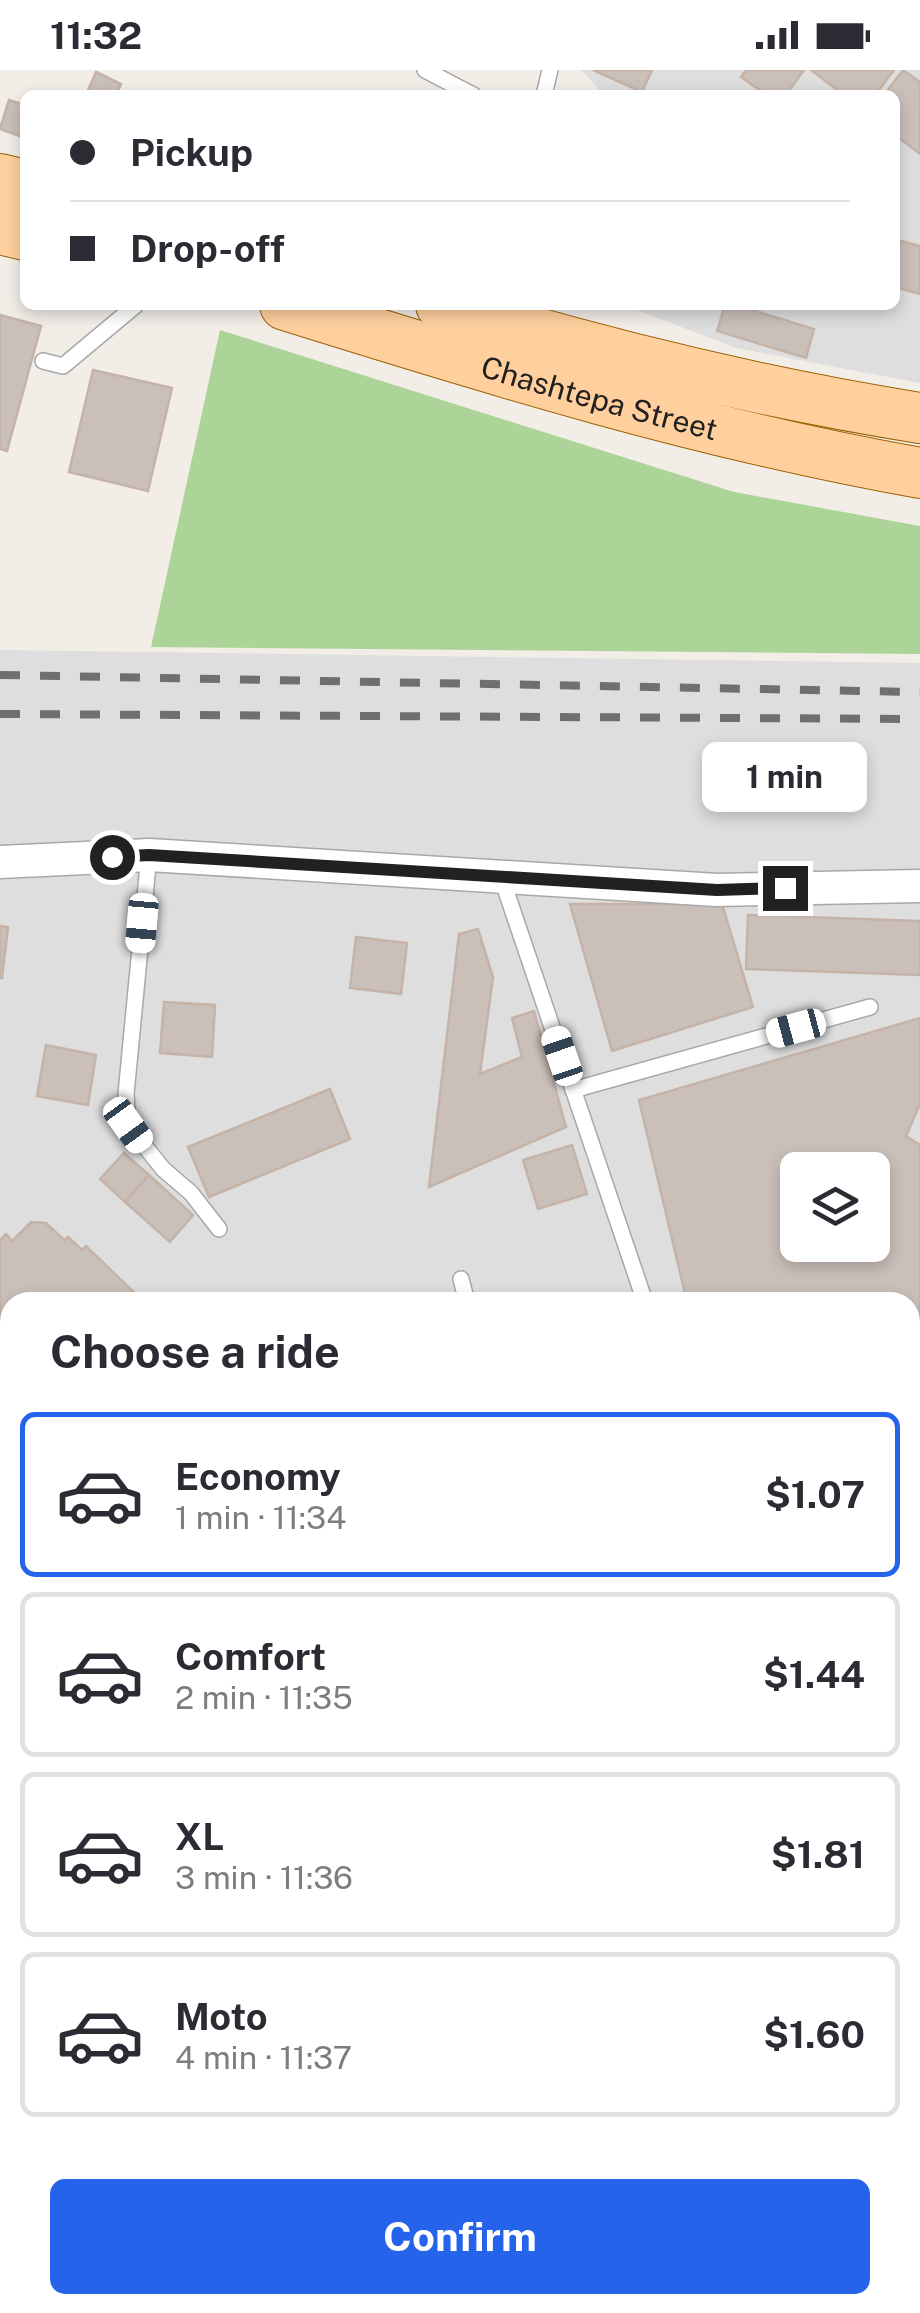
<!DOCTYPE html>
<html lang="en">
<head>
<meta charset="utf-8">
<style>
  :root { --surface:#fff; --page:#f7f7f7; --text:#2b2b33; --muted:#7c7c81; --line:#e1e1e2; --accent:#2563eb }
  body { margin:0; font-family:"Public Sans",sans-serif; background:var(--page); color:var(--text); height:100vh; display:flex; flex-direction:column; font-size:38px; white-space:nowrap }
  * { box-sizing:border-box; margin:0 }
  p { font-size:32px; color:var(--muted) }
  .icon { flex:none; width:55px; height:55px; fill:none; stroke:currentColor; stroke-width:2; stroke-linecap:round; stroke-linejoin:round }
  .map { position:relative; flex:1; overflow:hidden }
  .panel { position:absolute; left:0px; top:1222px; width:920px; height:1022px; display:flex; flex-direction:column; background:var(--surface); border-radius:30px 30px 0 0; box-shadow:0 5px 15px #0003 }
  .panel>* { flex:none }
  .hud { position:absolute; left:20px; top:20px; width:880px; height:220px; border-radius:15px; box-shadow:0 5px 15px #0003; display:grid; align-content:center; height:220px; padding:0 50px; background:var(--surface) }
  .buttons { position:absolute; left:780px; top:1082px; display:grid; gap:20px }
  .buttons a { display:grid; place-items:center; width:110px; height:110px; border-radius:15px; background:var(--surface); box-shadow:0 5px 15px #0003; font-size:50px }
  .end { position:absolute; width:45px; height:45px; margin:-22px; border:12px solid #212121; background:#fff; box-shadow:0 0 0 5px #fff }
  .from { border-radius:50% }
  .bubble { position:absolute; height:70px; border-radius:15px; background:var(--surface); box-shadow:0 5px 15px #0003; font-size:32px; font-weight:700; line-height:70px; text-align:center }
  .car { position:absolute; width:30px; height:60px; margin:-30px -15px; border-radius:12px; box-shadow:0 0 8px 2px #0007; background:linear-gradient(#fff 24%,#345 0 40%,#fff 0 76%,#345 0 86%,#fff 0) }
  .hud b { display:flex; align-items:center; gap:35px; height:95px; font-size:38px }
  .hud b+b { border-top:2px solid var(--line) }
  .hud i { width:25px; height:25px; background:var(--text) }
  ul { padding:0; list-style:none }
  li { display:flex; align-items:center; gap:30px; height:165px; margin:0 20px 15px; padding:0 30px; border:5px solid var(--line); border-radius:15px }
  li div { flex:1 }
  li b { display:block; font-size:38px }
  li em { font-style:normal; font-weight:700 }
  li.active { border-color:var(--accent) }
  li>.icon { width:90px; height:90px; stroke-width:1.5 }
  h2 { padding:0 50px; font-size:45px; line-height:120px }
  .cta { display:flex; gap:20px; margin-top:auto; padding:20px 50px }
  .cta a { flex:1; height:115px; border-radius:15px; background:var(--accent); color:#fff; font-size:40px; font-weight:700; line-height:115px; text-align:center }
  .status { display:flex; justify-content:space-between; align-items:center; height:70px; padding:0 50px; background:var(--surface); direction:ltr }
  .status svg { height:28px; fill:currentColor }
  .map>svg:first-child { display:block }
</style>
</head>
<body>
<div class="status"><b>11:32</b><svg viewBox="0 0 49 12"><path d="M0 12V9h3v3zM5 12V6h3v6zM10 12V3h3v9zM15 12V0h3v12zM26 1h20v11H26zM47 4h2v5h-2z"/></svg></div>
<div class="map">
<svg width="920" height="2243" viewBox="0 0 920 2243">
  <rect width="100%" height="100%" fill="#f2ede7"/>
  <!-- residential -->
  <g fill="#dfdede" fill-rule="evenodd">
    <polygon points="581,0 920,0 920,313 736,278 624,235 895,235 895,25 596,25 598,18"/>
    <path d="M 0,580 L 920,593 L 920,2243 L 0,2243 ZM 798,1100 L 872,1100 L 872,1175 L 798,1175 ZM 10,1232 L 910,1232 L 910,2235 L 10,2235 Z"/>
  </g>
  <!-- construction -->
  <polygon fill="#c7c6b1" points="0,2188 10,2195 10,2235 68,2235 79,2243 0,2243"/>
  <!-- forest -->
  <polygon fill="#add498" points="220,260 734,422 920,456 920,584 151,577"/>
  <!-- building -->
  <g fill="#cabfb9" stroke="#c5b3a7" stroke-width="2.5" fill-rule="evenodd">
    <polygon points="593,0 652,0 642,22"/>
    <polygon points="746,0 804,0 786,25 766,25 741,7"/>
    <polygon points="811,0 894,0 875,25 844,25"/>
    <polygon points="903,0 920,12 920,84 895,65 895,25 884,25"/>
    <polygon points="96,2 121,14 116,25 86,25"/>
    <polygon points="9,30 25,35 25,68 0,59"/>
    <polygon points="901,171 920,176 920,224 895,217 895,190"/>
    <polygon points="725,235 736,235 814,259 806,288 717,261"/>
    <polygon points="0,245 41,256 7,381 0,379"/>
    <polygon points="93,300 172,318 148,421 69,402"/>
    <polygon points="570,834 722,834 753,937 612,981"/>
    <polygon points="748,845 920,851 920,905 746,899"/>
    <polygon points="0,856 8,857 2,908 0,908"/>
    <polygon points="478,859 493,907 480,1004 522,987 512,948 534,941 566,1057 429,1117 459,864"/>
    <polygon points="356,867 407,873 401,924 350,918"/>
    <polygon points="164,932 215,935 212,987 160,983"/>
    <path d="M 920,948 L 920,1034 L 906,1066 L 920,1075 L 920,1375 L 910,1378 L 910,1232 L 687,1232 L 639,1030 ZM 798,1100 L 872,1100 L 872,1175 L 798,1175 Z"/>
    <polygon points="46,975 96,985 88,1035 37,1026"/>
    <polygon points="330,1019 350,1069 209,1127 188,1077"/>
    <polygon points="572,1075 587,1124 538,1139 523,1090"/>
    <polygon points="124,1083 149,1105 125,1132 100,1109"/>
    <polygon points="149,1105 193,1145 170,1172 125,1132"/>
    <polygon points="31,1152 46,1153 64,1170 68,1167 82,1180 86,1176 144,1232 10,1232 10,1341 0,1332 0,1170 6,1164 12,1171"/>
    <polygon points="10,1534 10,1571 0,1561 0,1544"/>
    <polygon points="919,1648 920,1716 914,1721 910,1716 910,1656"/>
    <polygon points="920,1908 920,1956 910,1945 910,1917"/>
    <polygon points="920,2105 920,2139 910,2128 910,2114"/>
    <polygon points="910,2150 920,2160 920,2175 910,2184"/>
    <polygon points="430,2235 480,2235 489,2243 423,2243"/>
    <polygon points="586,2235 637,2235 642,2241 576,2243"/>
    <polygon points="779,2235 803,2235 811,2243 770,2243"/>
  </g>
  <g fill="none" stroke-linecap="round" stroke-linejoin="round">
    <!-- service casing -->
    <g stroke="#a8a8a8" stroke-width="18">
      <g id="service">
        <polyline points="425,0 473,25"/>
        <polyline points="544,25 550,0"/>
        <polyline points="43,291 63,296 136,235"/>
        <polyline points="149,785 126,1024 128,1055 163,1099 191,1123 219,1159"/>
        <polyline points="505,807 506,821 645,1232"/>
        <polyline points="573,1020 870,937"/>
        <polyline points="461,1209 467,1232"/>
        <polyline points="910,1399 920,1396"/>
      </g>
    </g>
    <!-- minor casing -->
    <g stroke="#a8a8a8" stroke-width="35">
      <g id="minor">
        <polyline points="0,792 149,785 717,820 920,816"/>
        <polyline points="910,1576 920,1565"/>
        <polyline points="910,1625 920,1631"/>
        <polyline points="910,2064 920,2054"/>
        <polyline points="319,2243 323,2235"/>
        <polyline points="715,2243 723,2235"/>
      </g>
    </g>
    <!-- primary casing -->
    <g stroke="#9d6000" stroke-width="52">
      <g id="primary">
        <polyline points="0,109 25,115"/>
        <polyline points="0,159 25,165"/>
        <path id="s1" d="M 285,235 C 496,301 701,364 920,403"/>
        <path d="M 441,235 C 598,283 757,322 920,348"/>
      </g>
    </g>
    <!-- service -->
    <use href="#service" stroke="#fff" stroke-width="15"/>
    <!-- minor -->
    <use href="#minor" stroke="#fff" stroke-width="32"/>
    <!-- primary -->
    <use href="#primary" stroke="#ffd09e" stroke-width="50"/>
    <!-- rail -->
    <g stroke="#6f6f6f" stroke-width="8" stroke-dasharray="20 20" stroke-linecap="butt">
      <polyline points="0,605 920,622"/>
      <polyline points="0,644 920,649"/>
    </g>
  </g>
  <g fill="none" stroke-linecap="round" stroke-linejoin="round">
    <!-- route -->
    <polyline stroke="#212121" stroke-width="12" points="112,787 149,785 717,820 785,818"/>
  </g>
  <g text-anchor="middle" dominant-baseline="central" stroke-width="9" stroke-linejoin="round" paint-order="stroke">
    <!-- street labels -->
    <g font-size="30" fill="#212121" stroke="#fff">
      <text stroke="none"><textPath href="#s1" startOffset="328">Chashtepa Street</textPath></text>
    </g>
  </g>
</svg>
<div class="buttons">
<a><svg class="icon" aria-label="layers" viewBox="0 0 24 24"><path d="M12 4l9 5-9 5-9-5zM3 14l9 5 9-5"/></svg></a>
</div>
<i class="end from" style="left:112px;top:787px"></i>
<i class="end" style="left:785px;top:818px"></i>
<div class="bubble" style="left:702px;top:672px;width:165px">1 min</div>
<i class="car" style="left:142px;top:853px;rotate:185deg"></i>
<i class="car" style="left:796px;top:958px;rotate:255deg"></i>
<i class="car" style="left:562px;top:986px;rotate:341deg"></i>
<i class="car" style="left:128px;top:1055px;rotate:144deg"></i>
<div class="hud">
<b><i class="from"></i>Pickup</b>
<b><i></i>Drop-off</b>
</div>
<section class="panel">
<h2>Choose a ride</h2>
<ul>
<li class="active"><svg class="icon" aria-label="car" viewBox="0 0 24 24"><path d="M5 17H2v-5l4-1 3-4h7l3 4 3 1v5h-3M9 17h6M6 11h13"/><circle cx="7" cy="17" r="2"/><circle cx="17" cy="17" r="2"/></svg><div><b>Economy</b><p>1 min · 11:34</p></div><em>$1.07</em></li>
<li><svg class="icon" aria-label="car" viewBox="0 0 24 24"><path d="M5 17H2v-5l4-1 3-4h7l3 4 3 1v5h-3M9 17h6M6 11h13"/><circle cx="7" cy="17" r="2"/><circle cx="17" cy="17" r="2"/></svg><div><b>Comfort</b><p>2 min · 11:35</p></div><em>$1.44</em></li>
<li><svg class="icon" aria-label="car" viewBox="0 0 24 24"><path d="M5 17H2v-5l4-1 3-4h7l3 4 3 1v5h-3M9 17h6M6 11h13"/><circle cx="7" cy="17" r="2"/><circle cx="17" cy="17" r="2"/></svg><div><b>XL</b><p>3 min · 11:36</p></div><em>$1.81</em></li>
<li><svg class="icon" aria-label="car" viewBox="0 0 24 24"><path d="M5 17H2v-5l4-1 3-4h7l3 4 3 1v5h-3M9 17h6M6 11h13"/><circle cx="7" cy="17" r="2"/><circle cx="17" cy="17" r="2"/></svg><div><b>Moto</b><p>4 min · 11:37</p></div><em>$1.60</em></li>
</ul>
<div class="cta"><a>Confirm</a></div>
</section>
</div>
</body>
</html>
